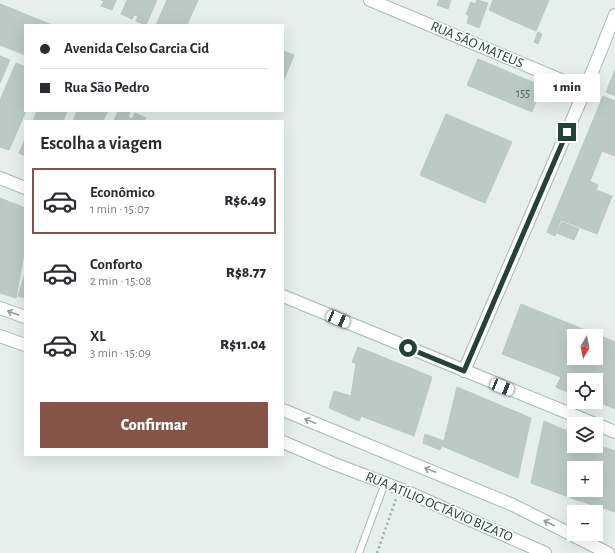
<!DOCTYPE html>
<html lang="pt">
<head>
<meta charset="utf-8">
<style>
  :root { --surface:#fff; --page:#f7f7f7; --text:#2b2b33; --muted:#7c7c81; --line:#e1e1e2; --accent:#855347 }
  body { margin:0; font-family:"Alegreya Sans",sans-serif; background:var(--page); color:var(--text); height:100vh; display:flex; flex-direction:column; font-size:15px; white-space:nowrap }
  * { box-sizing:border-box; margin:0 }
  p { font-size:13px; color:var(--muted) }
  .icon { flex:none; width:22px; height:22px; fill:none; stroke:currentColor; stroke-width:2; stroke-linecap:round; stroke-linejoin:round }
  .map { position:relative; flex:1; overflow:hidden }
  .side { position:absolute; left:24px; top:120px; width:260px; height:336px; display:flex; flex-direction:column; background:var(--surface); border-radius:0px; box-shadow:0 4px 16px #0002 }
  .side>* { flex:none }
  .hud { position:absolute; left:24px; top:24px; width:260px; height:88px; border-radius:0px; box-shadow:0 4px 16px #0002; display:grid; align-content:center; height:88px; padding:0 16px; background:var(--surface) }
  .needle { width:26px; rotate:189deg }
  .buttons { position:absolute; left:567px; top:329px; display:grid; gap:8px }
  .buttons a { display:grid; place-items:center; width:36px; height:36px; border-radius:0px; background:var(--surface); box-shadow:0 4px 16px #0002; font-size:20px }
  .end { position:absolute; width:18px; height:18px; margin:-9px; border:5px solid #24423a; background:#fff; box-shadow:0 0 0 2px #fff }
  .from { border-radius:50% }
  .bubble { position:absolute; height:28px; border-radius:0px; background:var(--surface); box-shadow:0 4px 16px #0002; font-size:13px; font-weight:800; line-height:28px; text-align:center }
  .car { position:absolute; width:12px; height:24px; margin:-12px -6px; border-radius:5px; box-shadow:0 0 3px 1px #0007; background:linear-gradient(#fff 24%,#345 0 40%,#fff 0 76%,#345 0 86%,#fff 0) }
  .hud b { display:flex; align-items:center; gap:14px; height:38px; font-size:15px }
  .hud b+b { border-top:1px solid var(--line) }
  .hud i { width:10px; height:10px; background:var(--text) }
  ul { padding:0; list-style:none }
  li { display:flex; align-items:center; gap:12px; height:66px; margin:0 8px 6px; padding:0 8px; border:2px solid transparent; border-radius:0px }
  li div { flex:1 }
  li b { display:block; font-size:15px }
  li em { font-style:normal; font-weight:800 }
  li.selected { border-color:var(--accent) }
  li>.icon { width:36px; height:36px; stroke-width:1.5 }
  h2 { padding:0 16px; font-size:18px; line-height:48px }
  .cta { display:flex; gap:8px; margin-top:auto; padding:8px 16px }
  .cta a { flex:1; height:46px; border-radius:0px; background:var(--accent); color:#fff; font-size:16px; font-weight:800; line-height:46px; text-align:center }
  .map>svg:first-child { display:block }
</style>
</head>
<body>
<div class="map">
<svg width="615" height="553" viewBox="0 0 615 553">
  <rect width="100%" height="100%" fill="#e6efeb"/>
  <!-- building -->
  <g fill="#bbcac4" stroke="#b8c9c2" fill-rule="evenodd">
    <polygon points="101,0 116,0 112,10 101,6 104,1"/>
    <polygon points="127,0 157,0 146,25 136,21 138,16 134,15 132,19 121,14"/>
    <polygon points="167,0 198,0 187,25 156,25"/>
    <polygon points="439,0 451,0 448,9 437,5"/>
    <polygon points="477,0 488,3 479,28 467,23 469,16 466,14 471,2 475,4"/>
    <polygon points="493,0 522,0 513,21 489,10"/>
    <polygon points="522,0 549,0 536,31 513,21"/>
    <polygon points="0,4 52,25 25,25 25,55 0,45"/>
    <polygon points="538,32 542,34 538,44 534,42"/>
    <polygon points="283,51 294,55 283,82"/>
    <polygon points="0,56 10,60 0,83"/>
    <polygon points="478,59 542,86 532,112 467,85"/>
    <polygon points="16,63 25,67 24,74 25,74 26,111 9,150 0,147 0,100"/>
    <polygon points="615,70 615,96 606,92"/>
    <polygon points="603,96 615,101 615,156 602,151 590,181 598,185 596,190 612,196 597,234 561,220 555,236 547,232"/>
    <polygon points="37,111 67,111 63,121 33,121"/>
    <polygon points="77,111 108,111 103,121 73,121"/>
    <polygon points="118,111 130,111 128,117 132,119 135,113 146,118 144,121 114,121"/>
    <polygon points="446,114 512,142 485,203 420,175"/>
    <polygon points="25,139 25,156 19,153"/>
    <polygon points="0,198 25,208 25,248 16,298 0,293"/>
    <polygon points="562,222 579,229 574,240 557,233"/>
    <polygon points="25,273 25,298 18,296"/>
    <path d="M 521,304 L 615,342 L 615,409 L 596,401 L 596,380 L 574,380 L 574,395 L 556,387 L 561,377 L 502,354 ZM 574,336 L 596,336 L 596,358 L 574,358 Z"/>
    <polygon points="358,347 432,377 414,436 361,416 359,421 329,408 334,391 351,396 356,364 352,362"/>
    <polygon points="457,387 531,418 518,478 442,446 440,450 423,443 425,434 444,441"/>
    <polygon points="544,421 574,434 574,446 590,446 585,468 574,468 574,490 579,490 577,500 531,483"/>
    <polygon points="596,444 615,451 615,512 577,500 579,490 596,490 596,468 585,468 590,446 596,446"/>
  </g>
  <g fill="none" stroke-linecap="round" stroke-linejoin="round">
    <!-- service casing -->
    <g stroke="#a8b8b2" stroke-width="8">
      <polyline id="service" points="359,553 385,483"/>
    </g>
    <!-- minor casing -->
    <g stroke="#a8b8b2" stroke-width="14">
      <polyline id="minor" points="370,0 585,90"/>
    </g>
    <!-- tertiary casing -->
    <g stroke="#a8b8b2" stroke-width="14">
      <g id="tertiary">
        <polyline points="0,308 25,317"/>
        <polyline points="0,336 25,345"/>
        <polyline points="464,371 585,90 615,15"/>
        <polyline points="283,410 513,505 608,553"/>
        <polyline points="283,442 332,463 403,490 545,553"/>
      </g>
    </g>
    <!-- secondary casing -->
    <g stroke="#a4bbb3" stroke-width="14">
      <g id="secondary">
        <polyline points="0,178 25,188"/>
        <polyline points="283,296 595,424"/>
        <polyline points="596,424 615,432"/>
      </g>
    </g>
    <!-- path -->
    <polyline stroke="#86b3a5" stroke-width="2.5" stroke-dasharray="2 3" stroke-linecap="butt" points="377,553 396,499"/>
    <!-- service -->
    <use href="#service" stroke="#fff" stroke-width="6"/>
    <!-- minor -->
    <use href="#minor" stroke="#fff" stroke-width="12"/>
    <!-- tertiary -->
    <use href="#tertiary" stroke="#fff" stroke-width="12"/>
    <!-- secondary -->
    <use href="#secondary" stroke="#fff" stroke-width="12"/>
  </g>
  <!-- one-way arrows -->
  <defs><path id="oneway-shaft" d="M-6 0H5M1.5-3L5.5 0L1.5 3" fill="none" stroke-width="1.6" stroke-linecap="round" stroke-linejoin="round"/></defs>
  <g stroke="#92a09c">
    <use href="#oneway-shaft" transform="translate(13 313) rotate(-160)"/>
    <use href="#oneway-shaft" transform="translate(310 421) rotate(-158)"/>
    <use href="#oneway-shaft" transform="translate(430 470) rotate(-158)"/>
    <use href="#oneway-shaft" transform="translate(549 523) rotate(-153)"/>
  </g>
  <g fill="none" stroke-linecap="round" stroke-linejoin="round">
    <!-- route -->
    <polyline stroke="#24423a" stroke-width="5" points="408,348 464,371 567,132"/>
  </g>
  <g text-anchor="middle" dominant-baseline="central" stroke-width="3.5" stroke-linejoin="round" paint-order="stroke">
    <!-- number labels -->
    <g font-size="12" fill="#4a645c">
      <text x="523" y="93">155</text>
    </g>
    <!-- street labels -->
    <g font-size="14" fill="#24423a" stroke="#f7fbf9">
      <text transform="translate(477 45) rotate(23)">RUA SÃO MATEUS</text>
      <text transform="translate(439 507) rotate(23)">RUA ATÍLIO OCTÁVIO BIZATO</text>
    </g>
  </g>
</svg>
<div class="buttons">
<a><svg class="needle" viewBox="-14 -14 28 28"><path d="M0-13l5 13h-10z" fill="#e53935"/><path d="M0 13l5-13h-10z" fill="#7c7c81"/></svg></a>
<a><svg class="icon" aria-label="locate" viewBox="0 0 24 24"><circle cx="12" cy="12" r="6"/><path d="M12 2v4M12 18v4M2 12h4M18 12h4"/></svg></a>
<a><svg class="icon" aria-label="layers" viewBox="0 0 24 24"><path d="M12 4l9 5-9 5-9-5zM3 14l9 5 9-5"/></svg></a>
<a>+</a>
<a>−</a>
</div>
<i class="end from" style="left:408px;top:348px"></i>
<i class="end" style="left:567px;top:132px"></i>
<div class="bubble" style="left:534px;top:74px;width:66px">1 min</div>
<i class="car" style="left:338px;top:319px;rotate:113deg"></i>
<i class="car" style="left:502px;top:387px;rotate:112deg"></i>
<div class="hud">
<b><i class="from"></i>Avenida Celso Garcia Cid</b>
<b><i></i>Rua São Pedro</b>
</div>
<section class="side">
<h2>Escolha a viagem</h2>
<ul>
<li class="selected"><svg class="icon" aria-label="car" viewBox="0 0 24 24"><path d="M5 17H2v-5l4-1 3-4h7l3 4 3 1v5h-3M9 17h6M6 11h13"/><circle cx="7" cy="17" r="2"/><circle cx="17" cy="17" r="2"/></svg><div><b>Econômico</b><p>1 min · 15:07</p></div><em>R$6.49</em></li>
<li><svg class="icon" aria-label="car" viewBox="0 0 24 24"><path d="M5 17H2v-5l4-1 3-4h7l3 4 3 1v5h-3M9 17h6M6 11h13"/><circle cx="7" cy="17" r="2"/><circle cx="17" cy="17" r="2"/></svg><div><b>Conforto</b><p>2 min · 15:08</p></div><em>R$8.77</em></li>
<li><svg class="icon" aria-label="car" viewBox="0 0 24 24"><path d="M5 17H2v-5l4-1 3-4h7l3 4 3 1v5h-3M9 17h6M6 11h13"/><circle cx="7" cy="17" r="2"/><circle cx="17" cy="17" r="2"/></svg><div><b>XL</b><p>3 min · 15:09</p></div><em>R$11.04</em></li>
</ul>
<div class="cta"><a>Confirmar</a></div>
</section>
</div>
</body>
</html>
